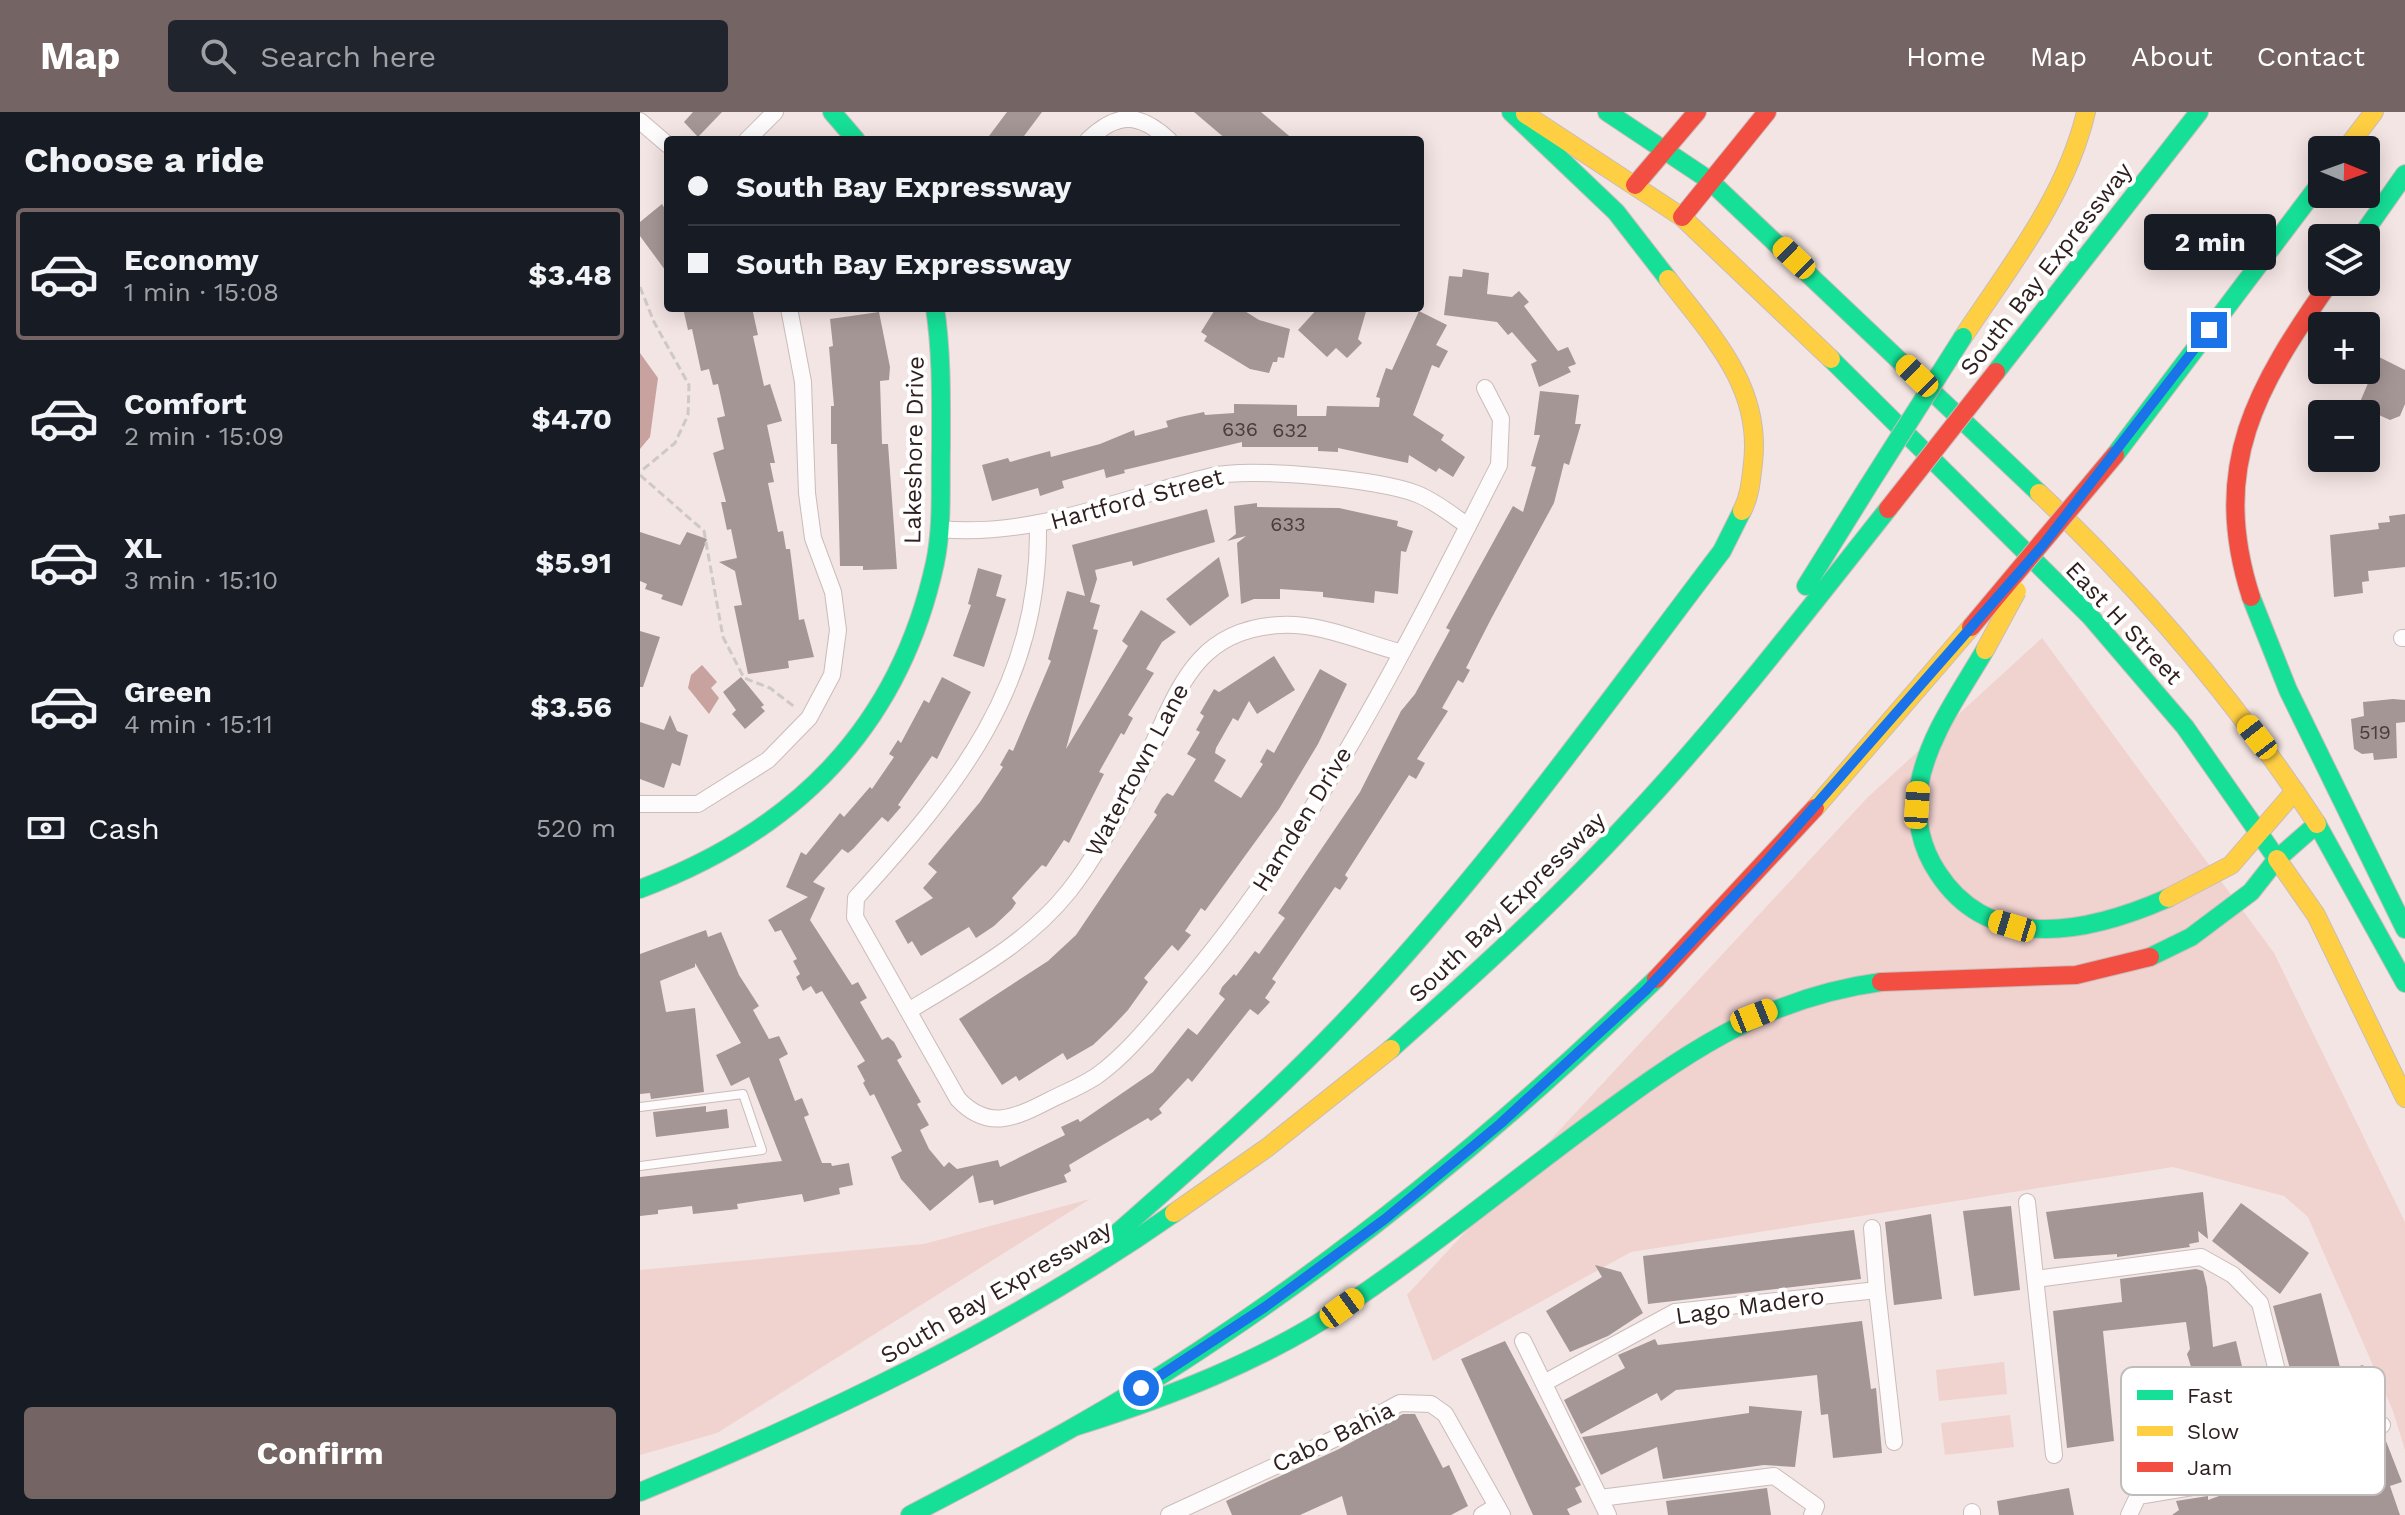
<!DOCTYPE html>
<html lang="en">
<head>
<meta charset="utf-8">
<style>
  :root { --surface:#171b24; --page:#20242c; --text:#f1f3f6; --muted:#9ea1a6; --line:#363941; --accent:#746463 }
  body { margin:0; font-family:"Work Sans",sans-serif; background:var(--page); color:var(--text); height:100vh; display:flex; flex-direction:column; font-size:30px; white-space:nowrap }
  * { box-sizing:border-box; margin:0 }
  p { font-size:26px; color:var(--muted) }
  .icon { flex:none; width:44px; height:44px; fill:none; stroke:currentColor; stroke-width:2; stroke-linecap:round; stroke-linejoin:round }
  .map { position:relative; flex:1; overflow:hidden }
  .drawer { display:flex; flex-direction:column; background:var(--surface); width:640px }
  .drawer>* { flex:none }
  .hud { position:absolute; left:24px; top:24px; width:760px; height:176px; border-radius:8px; box-shadow:0 4px 20px #0003; display:grid; align-content:center; height:176px; padding:0 24px; background:var(--surface) }
  .needle { width:52px; rotate:91deg }
  .tools { position:absolute; left:1668px; top:24px; display:grid; gap:16px }
  .tools a { display:grid; place-items:center; width:72px; height:72px; border-radius:8px; background:var(--surface); box-shadow:0 4px 20px #0003; font-size:40px }
  .end { position:absolute; width:36px; height:36px; margin:-18px; border:10px solid #1a73e8; background:#fff; box-shadow:0 0 0 4px #fff }
  .from { border-radius:50% }
  .bubble { position:absolute; height:56px; border-radius:8px; background:var(--surface); box-shadow:0 4px 20px #0003; font-size:26px; font-weight:700; line-height:56px; text-align:center }
  .car { position:absolute; width:24px; height:48px; margin:-24px -12px; border-radius:10px; box-shadow:0 0 6px 2px #0007; background:linear-gradient(#f5c518 24%,#345 0 40%,#f5c518 0 76%,#345 0 86%,#f5c518 0) }
  .hud b { display:flex; align-items:center; gap:28px; height:76px; font-size:30px }
  .hud b+b { border-top:2px solid var(--line) }
  .hud i { width:20px; height:20px; background:var(--text) }
  ul { padding:0; list-style:none }
  li { display:flex; align-items:center; gap:24px; height:132px; margin:0 16px 12px; padding:0 8px; border:4px solid transparent; border-radius:8px }
  li div { flex:1 }
  li b { display:block; font-size:30px }
  li em { font-style:normal; font-weight:700 }
  li.selected { border-color:var(--accent) }
  li>.icon { width:72px; height:72px; stroke-width:1.5 }
  h2 { padding:0 24px; font-size:36px; line-height:96px }
  .pay { display:flex; align-items:center; gap:20px; height:88px; padding:0 24px; font-size:30px }
  .pay p { margin-inline-start:auto }
  .primary-button { display:flex; gap:16px; margin-top:auto; padding:16px 24px }
  .primary-button a { flex:1; height:92px; border-radius:8px; background:var(--accent); color:#fff; font-size:32px; font-weight:700; line-height:92px; text-align:center }
  header { display:flex; align-items:center; gap:48px; box-sizing:border-box; height:112px; padding:0 40px; background:var(--accent); color:#fff }
  header strong { font-size:38px }
  nav { display:flex; gap:44px; margin-inline-start:auto; font-size:28px }
  .search { width:560px; height:72px; background:var(--page); display:flex; align-items:center; gap:20px; box-sizing:border-box; padding:0 28px; border-radius:8px; color:var(--muted); font-size:30px }
  main { display:flex; flex:1; min-height:0 }
  .map>svg:first-child { display:block }
</style>
</head>
<body>
<header>
<strong>Map</strong>
<div class="search"><svg class="icon" aria-label="search" viewBox="0 0 24 24"><circle cx="10" cy="10" r="6"/><path d="M15 15l6 6"/></svg>Search here</div>
<nav><a>Home</a><a>Map</a><a>About</a><a>Contact</a></nav>
</header>
<main>
<section class="drawer">
<h2>Choose a ride</h2>
<ul>
<li class="selected"><svg class="icon" aria-label="car" viewBox="0 0 24 24"><path d="M5 17H2v-5l4-1 3-4h7l3 4 3 1v5h-3M9 17h6M6 11h13"/><circle cx="7" cy="17" r="2"/><circle cx="17" cy="17" r="2"/></svg><div><b>Economy</b><p>1 min · 15:08</p></div><em>$3.48</em></li>
<li><svg class="icon" aria-label="car" viewBox="0 0 24 24"><path d="M5 17H2v-5l4-1 3-4h7l3 4 3 1v5h-3M9 17h6M6 11h13"/><circle cx="7" cy="17" r="2"/><circle cx="17" cy="17" r="2"/></svg><div><b>Comfort</b><p>2 min · 15:09</p></div><em>$4.70</em></li>
<li><svg class="icon" aria-label="car" viewBox="0 0 24 24"><path d="M5 17H2v-5l4-1 3-4h7l3 4 3 1v5h-3M9 17h6M6 11h13"/><circle cx="7" cy="17" r="2"/><circle cx="17" cy="17" r="2"/></svg><div><b>XL</b><p>3 min · 15:10</p></div><em>$5.91</em></li>
<li><svg class="icon" aria-label="car" viewBox="0 0 24 24"><path d="M5 17H2v-5l4-1 3-4h7l3 4 3 1v5h-3M9 17h6M6 11h13"/><circle cx="7" cy="17" r="2"/><circle cx="17" cy="17" r="2"/></svg><div><b>Green</b><p>4 min · 15:11</p></div><em>$3.56</em></li>
</ul>
<div class="pay"><svg class="icon" aria-label="cash" viewBox="0 0 24 24"><path d="M3 7h18v10H3z"/><circle cx="12" cy="12" r="2"/></svg>Cash<p>520 m</p></div>
<div class="primary-button"><a>Confirm</a></div>
</section>
<div class="map">
<svg width="1765" height="1403" viewBox="0 0 1765 1403">
  <rect width="100%" height="100%" fill="#f3e5e3"/>
  <!-- grass -->
  <g fill="#f0d2cf">
    <polygon points="1402,526 1634,841 1765,1110 1765,1338 1753,1299 1668,1105 1644,1084 1533,1055 991,1140 793,1249 767,1183 1227,686"/>
    <polygon points="450,1087 77,1321 0,1343 0,1158 284,1132"/>
    <polygon points="1364,1250 1367,1282 1299,1289 1296,1258"/>
    <polygon points="1370,1303 1374,1335 1305,1343 1301,1311"/>
  </g>
  <!-- water -->
  <g fill="#c8a29e">
    <polygon points="0,241 18,266 10,325 0,337"/>
    <polygon points="62,553 77,570 71,576 79,586 69,602 48,576 51,563"/>
  </g>
  <!-- building -->
  <g fill="#a49694">
    <polygon points="53,0 82,0 58,25 44,10"/>
    <polygon points="367,0 402,0 381,28 346,28"/>
    <polygon points="554,0 621,0 654,28 587,28"/>
    <polygon points="22,92 28,102 28,162 0,124 0,110"/>
    <polygon points="823,157 849,161 847,182 872,185 879,179 889,190 884,194 918,239 928,235 936,252 928,255 931,260 899,275 891,252 897,249 872,220 868,223 857,210 804,203 809,164 822,165"/>
    <polygon points="43,196 112,196 118,223 113,224 124,274 130,272 142,309 127,313 135,351 130,351 134,370 128,371 138,420 143,419 146,437 150,437 159,508 164,507 174,545 148,549 149,556 108,562 94,494 102,493 95,459 79,450 97,446 91,417 87,418 81,390 86,390 73,341 84,337 77,306 85,304 78,272 73,273 69,257 61,259 52,217 48,218"/>
    <polygon points="576,196 600,196 619,208 650,217 644,246 638,245 637,250 633,250 629,261 610,257 564,229 567,224 561,220"/>
    <polygon points="678,196 727,196 718,227 722,231 707,246 696,236 687,245 658,218"/>
    <polygon points="779,199 807,213 796,233 808,239 799,256 792,253 773,303 804,323 801,328 825,345 813,365 799,356 796,360 769,343 768,351 698,336 698,340 678,339 678,335 602,335 602,330 484,358 485,361 466,366 464,357 422,369 424,376 400,384 398,376 352,389 342,353 368,346 370,350 410,339 411,345 460,332 494,318 495,324 528,315 526,309 540,305 564,300 565,303 594,301 594,292 657,293 657,304 686,304 687,294 739,295 740,286 736,285 746,256 752,258"/>
    <polygon points="239,200 250,255 249,268 240,269 242,332 248,332 257,457 223,458 223,454 200,454 197,332 191,332 191,294 194,294 189,235 193,234 190,207"/>
    <polygon points="1739,245 1765,258 1765,292 1760,304 1750,308 1739,303 1735,311 1726,307 1726,302 1715,302"/>
    <polygon points="900,279 939,283 935,312 941,312 929,353 924,351 914,391 851,507 826,556 830,558 823,571 818,568 802,596 808,599 777,647 785,651 776,667 769,663 705,763 708,766 700,778 695,775 632,867 636,870 625,886 630,890 618,903 610,897 552,970 548,966 519,997 522,1001 511,1009 508,1006 429,1053 431,1059 424,1063 427,1070 354,1093 353,1088 339,1091 333,1063 290,1099 261,1067 251,1045 262,1039 234,982 230,984 223,971 225,969 217,954 225,949 182,879 176,882 171,874 163,879 156,865 160,862 153,849 157,847 141,818 135,820 128,808 168,785 146,775 161,740 166,743 200,701 204,705 230,675 232,677 254,645 249,642 258,628 261,631 284,588 289,591 302,565 331,580 297,647 292,644 258,693 261,695 248,710 242,705 213,737 208,741 202,737 173,770 185,776 170,808 212,873 218,870 227,886 220,890 242,928 248,925 254,930 262,945 257,948 281,990 277,992 289,1013 280,1018 289,1037 304,1055 309,1050 317,1057 358,1048 360,1055 425,1023 421,1015 438,1007 440,1010 513,960 548,916 557,923 585,887 579,882 582,875 594,862 596,864 615,839 619,842 645,806 638,801 720,680 761,599 775,582 810,518 806,516 873,394 883,400 896,355 891,354 900,323 894,323"/>
    <polygon points="617,391 617,395 699,396 758,409 757,414 773,419 766,440 761,439 758,482 735,479 734,491 683,485 683,480 640,477 640,487 614,487 601,492 597,431 606,424 587,429 596,422 594,394"/>
    <polygon points="567,397 575,430 493,454 492,449 455,458 457,467 450,490 460,493 453,517 458,518 426,637 488,534 482,529 501,498 536,520 522,530 506,557 514,561 488,603 493,606 484,623 481,621 459,660 464,662 429,731 424,728 406,755 402,753 372,786 376,791 372,797 354,814 336,826 329,815 281,844 272,829 268,832 255,809 293,786 283,776 297,760 288,752 340,690 363,655 360,653 369,637 373,639 411,549 408,547 427,479 445,484 432,433"/>
    <polygon points="1765,402 1765,455 1728,459 1729,469 1722,470 1723,481 1694,485 1690,423 1739,417 1738,411 1750,410 1749,404"/>
    <polygon points="0,420 40,433 47,420 67,427 42,494 21,487 23,483 5,477 7,472 0,469"/>
    <polygon points="579,445 589,484 550,514 526,487"/>
    <polygon points="338,456 362,463 356,484 366,487 344,555 313,544 331,493 328,492"/>
    <polygon points="0,519 20,525 3,575 0,575"/>
    <polygon points="634,544 655,578 617,602 609,589 598,609 593,606 576,636 575,641 586,648 574,669 601,686 623,652 620,650 627,637 634,641 680,557 707,572 678,632 639,697 565,799 561,796 545,819 551,823 538,839 532,833 504,866 508,870 488,898 472,915 453,933 427,948 423,941 379,969 376,964 362,973 319,907 408,849 436,823 517,703 514,700 522,686 527,681 533,684 556,647 547,642 560,620 556,618 564,604 560,601 574,577 579,580"/>
    <polygon points="101,565 124,593 121,595 125,599 105,617 92,602 96,598 83,580"/>
    <polygon points="1753,587 1765,588 1765,610 1756,611 1757,646 1734,648 1733,641 1722,642 1714,637 1711,607 1724,604 1723,590"/>
    <polygon points="30,603 37,619 48,623 40,654 32,651 24,676 0,667 0,610 24,618"/>
    <polygon points="66,818 68,825 81,820 99,863 119,894 113,898 129,927 139,924 148,942 139,947 155,989 162,986 169,1003 164,1005 182,1051 191,1051 192,1054 209,1051 213,1073 199,1076 200,1082 164,1090 162,1082 97,1092 98,1097 53,1102 52,1094 18,1098 18,1102 0,1104 0,1065 142,1049 109,965 91,974 76,943 101,931 55,851 55,855 20,869 26,900 55,896 64,980 11,987 10,981 0,982 0,842"/>
    <polygon points="66,994 66,1000 87,997 89,1016 16,1025 13,1000"/>
    <polygon points="1563,1080 1568,1127 1558,1119 1559,1130 1549,1132 1550,1135 1477,1145 1477,1142 1414,1147 1406,1100"/>
    <polygon points="1601,1091 1669,1141 1640,1182 1572,1129"/>
    <polygon points="1371,1094 1380,1178 1334,1184 1323,1099"/>
    <polygon points="1291,1102 1302,1187 1254,1193 1245,1110"/>
    <polygon points="1214,1118 1221,1167 1008,1192 1003,1144"/>
    <polygon points="955,1153 981,1160 1003,1201 968,1224 930,1240 906,1199 962,1165"/>
    <polygon points="1556,1157 1563,1159 1567,1175 1573,1235 1596,1229 1605,1267 1595,1270 1611,1343 1562,1356 1563,1362 1531,1367 1518,1316 1546,1309 1544,1301 1564,1296 1547,1242 1550,1237 1546,1210 1463,1219 1474,1329 1427,1336 1413,1199 1482,1190 1480,1167"/>
    <polygon points="1681,1181 1701,1259 1723,1253 1741,1298 1735,1300 1736,1303 1681,1324 1657,1255 1650,1257 1633,1194"/>
    <polygon points="1222,1209 1231,1277 1236,1276 1242,1341 1193,1346 1188,1302 1181,1303 1177,1263 1036,1278 1021,1289 1017,1281 941,1322 924,1288 985,1256 978,1243 1015,1227 1018,1233"/>
    <polygon points="865,1229 941,1373 935,1376 942,1390 927,1397 930,1403 893,1403 821,1247"/>
    <polygon points="1109,1294 1162,1299 1155,1355 1124,1353 1023,1367 1017,1335 961,1363 942,1325 1109,1301"/>
    <polygon points="763,1302 775,1302 803,1356 809,1353 828,1394 811,1403 707,1403 702,1384 660,1403 592,1403 586,1389 699,1337"/>
    <polygon points="1744,1324 1762,1370 1750,1374 1760,1403 1532,1403 1539,1398 1536,1389 1568,1384 1568,1388"/>
    <polygon points="1127,1376 1131,1403 1028,1403 1026,1389"/>
    <polygon points="1429,1376 1434,1403 1359,1403 1357,1389"/>
  </g>
  <g fill="none" stroke-linecap="round" stroke-linejoin="round">
    <!-- lane casing -->
    <g stroke="#cabcba" stroke-width="10">
      <polyline id="lane" points="0,995 103,982 122,1038 0,1054"/>
    </g>
    <!-- street casing -->
    <g stroke="#cabcba" stroke-width="18">
      <g id="street">
        <polyline points="0,9 28,33"/>
        <polyline points="107,28 135,0"/>
        <path d="M 448,28 C 477,0 499,0 529,28"/>
        <path d="M 398,414 C 400,574 318,674 216,786 L 215,805 L 318,987 C 348,1019 375,1006 410,988 C 426,980 444,973 458,963 C 489,940 513,909 538,880 C 670,728 768,532 859,353 L 861,307 L 845,276"/>
        <path d="M 300,417 C 395,426 481,386 572,364 C 610,355 740,367 777,382 C 795,389 812,403 828,414"/>
        <polyline points="1762,526 1765,526"/>
        <polyline points="0,692 58,692 128,648 169,606 192,563 198,518 193,480 173,426 167,381 163,270 149,196"/>
        <path d="M 270,898 C 327,863 387,832 429,779 C 457,744 479,699 500,659 C 535,592 547,517 641,513 C 681,511 721,530 759,540"/>
        <polyline points="1387,1090 1414,1343"/>
        <polyline points="1396,1167 1561,1145 1593,1163 1620,1191 1658,1343"/>
        <polyline points="1237,1178 1254,1330"/>
        <polyline points="883,1229 968,1403"/>
        <polyline points="904,1271 1035,1200 1237,1178 1232,1116"/>
        <polyline points="960,1386 1134,1364 1176,1394 1172,1403"/>
        <polyline points="1332,1400 1332,1403"/>
        <polyline points="529,1403 694,1327 760,1291 791,1292 805,1302 862,1403"/>
        <polyline points="842,1403 857,1394"/>
        <polyline points="1489,1403 1498,1384 1594,1368 1742,1313"/>
      </g>
    </g>
    <!-- fast casing -->
    <g stroke="#cabcba" stroke-width="20">
      <g id="fast">
        <polyline points="192,0 216,28"/>
        <polyline points="871,0 976,100 1028,167"/>
        <polyline points="967,0 1069,68 1399,381"/>
        <polyline points="1720,126 1765,62"/>
        <polyline points="1191,247 1450,504 1545,615 1637,747"/>
        <polyline points="1356,260 1559,0"/>
        <polyline points="1475,343 1682,69"/>
        <polyline points="1166,474 1227,376"/>
        <polyline points="1611,485 1648,578 1765,817"/>
        <path d="M 1345,538 C 1320,581 1288,624 1279,674 C 1274,704 1281,736 1298,761 C 1352,844 1453,819 1528,786"/>
        <polyline points="1677,712 1765,871"/>
        <path d="M 0,777 C 155,719 259,616 295,451 C 303,413 300,374 301,335 C 301,289 302,242 295,196"/>
        <polyline points="1510,845 1551,825 1611,780 1637,747 1677,712"/>
        <path d="M 751,937 C 833,864 914,791 988,710 C 1081,611 1164,503 1248,397"/>
        <path d="M 476,1122 C 552,1055 628,989 698,916 C 840,769 959,601 1082,439 L 1102,399"/>
        <path d="M 437,1314 C 529,1285 622,1249 702,1196 C 786,1140 865,1075 946,1015 C 1040,945 1121,886 1241,870"/>
        <path d="M 0,1380 C 186,1303 368,1217 534,1101"/>
        <path d="M 270,1403 C 374,1349 478,1294 575,1228 C 734,1122 879,1000 1016,867"/>
      </g>
    </g>
    <!-- slow casing -->
    <g stroke="#cabcba" stroke-width="20">
      <g id="slow">
        <polyline points="885,2 1042,105 1191,247"/>
        <polyline points="1705,38 1734,0"/>
        <path d="M 1028,167 C 1072,224 1122,275 1113,351 C 1111,368 1110,384 1102,399"/>
        <path d="M 1323,225 C 1370,154 1426,85 1446,0"/>
        <path d="M 1399,381 C 1505,481 1597,590 1677,712"/>
        <polyline points="1175,696 1331,515"/>
        <polyline points="1637,747 1676,803 1765,986"/>
        <polyline points="1528,786 1591,753 1655,679"/>
        <polyline points="534,1101 628,1035 751,937"/>
      </g>
    </g>
    <!-- jam casing -->
    <g stroke="#cabcba" stroke-width="20">
      <g id="jam">
        <polyline points="995,73 1057,0"/>
        <polyline points="1042,105 1127,0"/>
        <path d="M 1611,485 C 1569,354 1617,274 1690,170"/>
        <polyline points="1016,867 1175,696"/>
        <polyline points="1241,870 1436,863 1510,845"/>
      </g>
    </g>
    <!-- path -->
    <g stroke="#cec8c7" stroke-width="3" stroke-dasharray="8 4" stroke-linecap="butt">
      <polyline points="0,175 14,210 49,273 48,303 35,331 0,360"/>
      <polyline points="0,363 64,419 83,525 104,566 130,576 156,596"/>
    </g>
    <!-- lane -->
    <use href="#lane" stroke="#fdfbfb" stroke-width="8"/>
    <!-- street -->
    <use href="#street" stroke="#fdfbfb" stroke-width="16"/>
    <!-- fast -->
    <use href="#fast" stroke="#16e098" stroke-width="18"/>
    <!-- slow -->
    <use href="#slow" stroke="#ffcf43" stroke-width="18"/>
    <!-- jam -->
    <use href="#jam" stroke="#f24e42" stroke-width="18"/>
    <!-- fast-bridge casing -->
    <g stroke="#cabcba" stroke-width="20" stroke-linecap="butt">
      <polyline id="fast-bridge" points="1227,376 1323,225"/>
    </g>
    <!-- slow-bridge casing -->
    <g stroke="#cabcba" stroke-width="20" stroke-linecap="butt">
      <polyline id="slow-bridge" points="1345,538 1377,479"/>
    </g>
    <!-- jam-bridge casing -->
    <g stroke="#cabcba" stroke-width="20" stroke-linecap="butt">
      <g id="jam-bridge">
        <polyline points="1248,397 1356,260"/>
        <polyline points="1331,515 1475,343"/>
      </g>
    </g>
    <!-- fast-bridge -->
    <use href="#fast-bridge" stroke="#16e098" stroke-width="18"/>
    <!-- slow-bridge -->
    <use href="#slow-bridge" stroke="#ffcf43" stroke-width="18"/>
    <!-- jam-bridge -->
    <use href="#jam-bridge" stroke="#f24e42" stroke-width="18"/>
  </g>
  <g fill="none" stroke-linecap="round" stroke-linejoin="round">
    <!-- route -->
    <polyline stroke="#1a73e8" stroke-width="10" points="501,1276 625,1195 745,1107 860,1012 1006,878 1125,751 1403,433 1569,218"/>
  </g>
  <g text-anchor="middle" dominant-baseline="central" stroke-width="8" stroke-linejoin="round" paint-order="stroke">
    <!-- number labels -->
    <g font-size="20" fill="#4c3d3c">
      <text x="600" y="317">636</text>
      <text x="650" y="318">632</text>
      <text x="648" y="412">633</text>
      <text x="1735" y="620">519</text>
    </g>
    <!-- street labels -->
    <g font-size="24" fill="#2f1f1e" stroke="#fff">
      <text transform="translate(1406 157) rotate(-52)">South Bay Expressway</text>
      <text transform="translate(274 338) rotate(-89)">Lakeshore Drive</text>
      <text transform="translate(497 387) rotate(-15)">Hartford Street</text>
      <text transform="translate(1484 511) rotate(47)">East H Street</text>
      <text transform="translate(497 658) rotate(-62)">Watertown Lane</text>
      <text transform="translate(662 707) rotate(-58)">Hamden Drive</text>
      <text transform="translate(867 795) rotate(-44)">South Bay Expressway</text>
      <text transform="translate(356 1180) rotate(-30)">South Bay Expressway</text>
      <text transform="translate(1110 1194) rotate(-8)">Lago Madero</text>
      <text transform="translate(693 1325) rotate(-26)">Cabo Bahia</text>
    </g>
  </g>
  <!-- legend -->
  <rect x="1481" y="1255" width="264" height="128" rx="12" fill="#fff" stroke="#c1bcbc" stroke-width="2"/>
  <rect x="1497" y="1278" width="36" height="10" fill="#16e098"/>
  <rect x="1497" y="1314" width="36" height="10" fill="#ffcf43"/>
  <rect x="1497" y="1350" width="36" height="10" fill="#f24e42"/>
  <g font-size="22" fill="#2f1f1e">
    <text x="1547" y="1291">Fast</text>
    <text x="1547" y="1327">Slow</text>
    <text x="1547" y="1363">Jam</text>
  </g>
</svg>
<div class="tools">
<a><svg class="needle" viewBox="-14 -14 28 28"><path d="M0-13l5 13h-10z" fill="#e53935"/><path d="M0 13l5-13h-10z" fill="#9ea1a6"/></svg></a>
<a><svg class="icon" aria-label="layers" viewBox="0 0 24 24"><path d="M12 4l9 5-9 5-9-5zM3 14l9 5 9-5"/></svg></a>
<a>+</a>
<a>−</a>
</div>
<i class="end from" style="left:501px;top:1276px"></i>
<i class="end" style="left:1569px;top:218px"></i>
<div class="bubble" style="left:1504px;top:102px;width:132px">2 min</div>
<i class="car" style="left:1154px;top:146px;rotate:314deg"></i>
<i class="car" style="left:1277px;top:264px;rotate:314deg"></i>
<i class="car" style="left:1617px;top:625px;rotate:322deg"></i>
<i class="car" style="left:1277px;top:693px;rotate:4deg"></i>
<i class="car" style="left:1372px;top:814px;rotate:287deg"></i>
<i class="car" style="left:1114px;top:904px;rotate:68deg"></i>
<i class="car" style="left:702px;top:1196px;rotate:54deg"></i>
<div class="hud">
<b><i class="from"></i>South Bay Expressway</b>
<b><i></i>South Bay Expressway</b>
</div>
</div>
</main>
</body>
</html>
